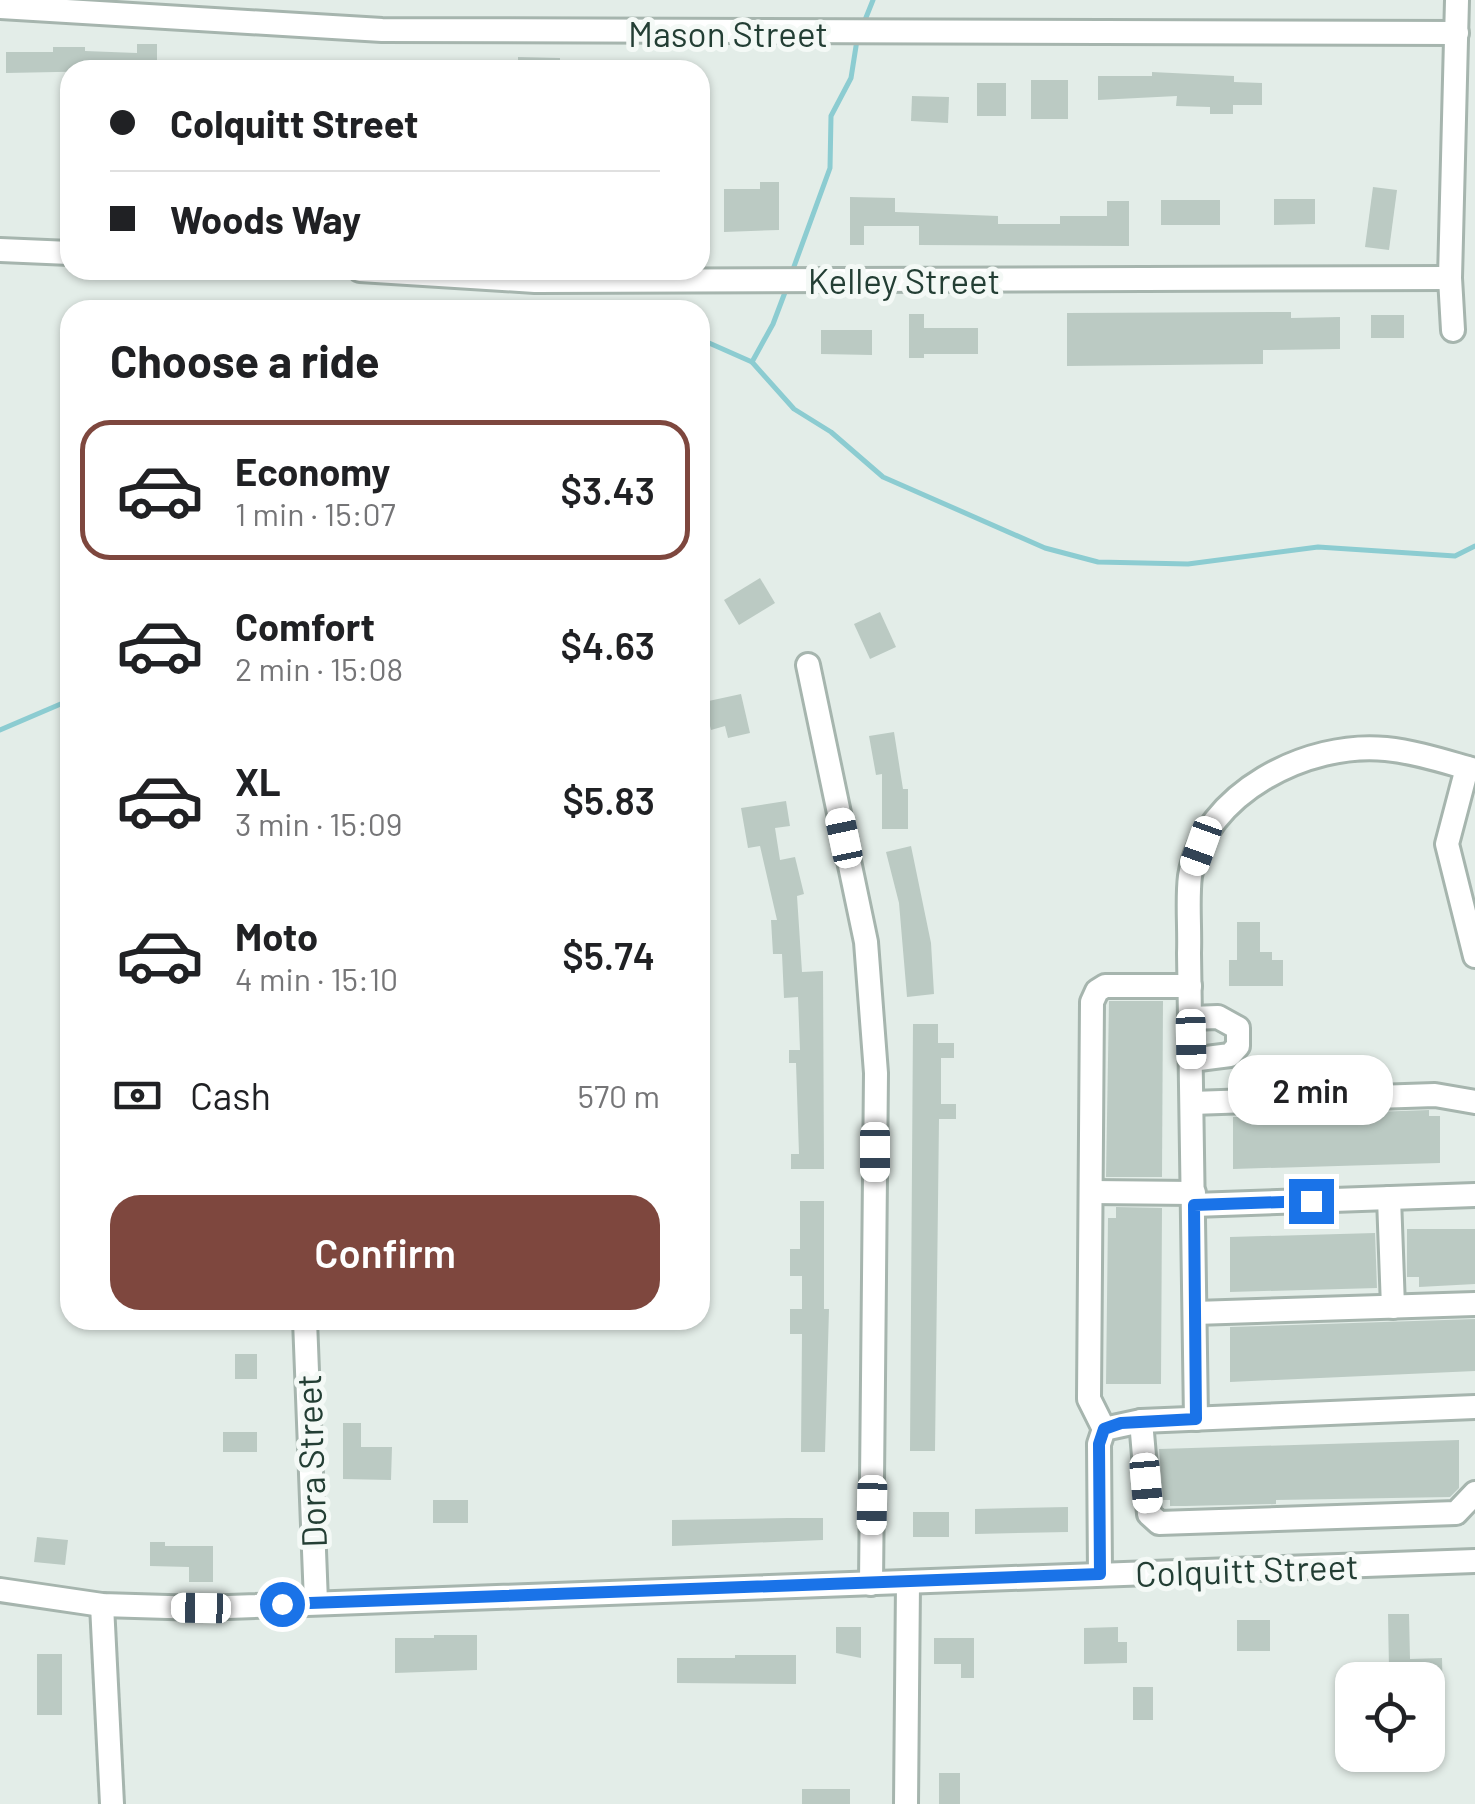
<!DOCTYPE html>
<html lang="en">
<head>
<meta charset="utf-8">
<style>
  :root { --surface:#fff; --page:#f2f2f2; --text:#202124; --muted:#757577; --line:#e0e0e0; --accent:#7e473e }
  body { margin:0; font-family:Barlow,sans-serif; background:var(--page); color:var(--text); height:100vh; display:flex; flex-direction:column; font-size:38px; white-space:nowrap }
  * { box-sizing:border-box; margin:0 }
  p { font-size:32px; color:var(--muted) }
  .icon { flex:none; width:55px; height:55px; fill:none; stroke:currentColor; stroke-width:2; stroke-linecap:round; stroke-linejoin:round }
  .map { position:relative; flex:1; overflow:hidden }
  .drawer { position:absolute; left:60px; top:300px; width:650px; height:1030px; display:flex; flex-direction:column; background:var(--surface); border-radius:30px; box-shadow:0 2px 8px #0004 }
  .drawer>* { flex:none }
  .hud { position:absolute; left:60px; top:60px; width:650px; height:220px; border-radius:30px; box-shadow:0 2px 8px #0004; display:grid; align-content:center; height:220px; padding:0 50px; background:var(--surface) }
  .controls { position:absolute; left:1335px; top:1662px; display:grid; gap:20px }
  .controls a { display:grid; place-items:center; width:110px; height:110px; border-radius:20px; background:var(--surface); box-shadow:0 2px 8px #0004; font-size:50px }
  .end { position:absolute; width:45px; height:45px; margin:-22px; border:12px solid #1a73e8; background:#fff; box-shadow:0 0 0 5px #fff }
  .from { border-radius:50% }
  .bubble { position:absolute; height:70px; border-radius:30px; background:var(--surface); box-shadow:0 2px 8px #0004; font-size:32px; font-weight:600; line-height:70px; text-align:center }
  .car { position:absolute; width:30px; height:60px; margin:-30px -15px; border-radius:12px; box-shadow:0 0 8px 2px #0007; background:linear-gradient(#fff 24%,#345 0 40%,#fff 0 76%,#345 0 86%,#fff 0) }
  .hud b { display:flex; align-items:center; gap:35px; height:95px; font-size:38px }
  .hud b+b { border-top:2px solid var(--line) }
  .hud i { width:25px; height:25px; background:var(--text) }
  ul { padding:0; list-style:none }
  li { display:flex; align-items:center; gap:30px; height:140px; margin:0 20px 15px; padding:0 30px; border:5px solid transparent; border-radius:30px }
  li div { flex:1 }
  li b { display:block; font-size:38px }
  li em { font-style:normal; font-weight:600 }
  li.selected { border-color:var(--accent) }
  li>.icon { width:90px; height:90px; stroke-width:1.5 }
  h2 { padding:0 50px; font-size:45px; line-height:120px }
  .pay { display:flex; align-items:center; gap:25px; height:110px; padding:0 50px; font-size:38px }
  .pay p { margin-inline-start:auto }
  .primary-button { display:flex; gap:20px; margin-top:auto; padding:20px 50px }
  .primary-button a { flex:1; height:115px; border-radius:30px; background:var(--accent); color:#fff; font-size:40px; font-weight:600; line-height:115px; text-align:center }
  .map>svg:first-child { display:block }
</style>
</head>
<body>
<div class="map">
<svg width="1475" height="1804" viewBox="0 0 1475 1804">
  <rect width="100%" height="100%" fill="#e3ede8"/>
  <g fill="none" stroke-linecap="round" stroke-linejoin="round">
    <!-- stream -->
    <g stroke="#8cccd1" stroke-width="5">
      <polyline points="863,25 873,0"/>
      <polyline points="792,272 830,168 831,116 851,78 857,40"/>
      <polyline points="700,339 752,362 794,409 831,432 883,477 1045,548 1098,562 1188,564 1318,547 1455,556 1475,546"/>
      <polyline points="752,362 773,324 787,287"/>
      <polyline points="0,730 70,700"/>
    </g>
  </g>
  <!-- building -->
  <g fill="#bbcac3">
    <polygon points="137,44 157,44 157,70 6,73 6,52 53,52 53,47 85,47 85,51 137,53"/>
    <polygon points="518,57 560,58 560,70 518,70"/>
    <polygon points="1152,72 1234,76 1234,82 1262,83 1262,105 1233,105 1233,114 1210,114 1210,107 1176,106 1177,96 1098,100 1098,76 1152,76"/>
    <rect x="1031" y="80" width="37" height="39"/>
    <rect x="977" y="83" width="29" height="33"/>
    <polygon points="912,96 949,97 948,123 911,121"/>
    <polygon points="760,182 779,182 779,230 724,232 724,189 760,189"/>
    <polygon points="1373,187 1397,190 1389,250 1365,247"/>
    <polygon points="850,197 895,198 895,212 998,216 998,224 1060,224 1060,216 1107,216 1107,201 1129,201 1129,246 919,245 919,226 864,226 864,245 850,245"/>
    <polygon points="1274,199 1315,199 1315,224 1274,225"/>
    <rect x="1161" y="200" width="59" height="25"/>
    <polygon points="1291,312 1291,318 1340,317 1340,349 1263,350 1263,364 1067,366 1067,313"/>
    <polygon points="909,314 924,314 924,328 978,328 978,354 924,354 924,358 909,358"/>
    <rect x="1371" y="315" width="33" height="23"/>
    <polygon points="821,330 872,330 872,355 821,354"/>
    <polygon points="760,578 775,603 739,625 724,600"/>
    <polygon points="880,612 896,647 870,659 854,624"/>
    <polygon points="741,694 750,733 728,738 725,726 711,730 704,702"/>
    <polygon points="894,732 903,789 908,789 908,829 882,829 882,774 876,775 869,736"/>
    <polygon points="786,801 790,826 775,828 780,860 795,857 804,894 797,896 802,972 823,971 824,1169 791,1169 791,1154 799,1154 796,1063 789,1063 789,1050 800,1050 798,997 784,998 782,954 773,954 771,920 777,920 760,846 748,848 741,808"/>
    <polygon points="911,846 931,943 934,994 907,997 899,903 886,852"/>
    <polygon points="1237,922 1260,922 1260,952 1272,952 1272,960 1283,960 1283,986 1229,986 1229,960 1237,960"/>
    <polygon points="1109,1001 1163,1001 1162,1177 1106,1177"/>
    <polygon points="913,1024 938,1024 938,1043 954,1043 954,1058 941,1058 941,1104 956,1104 956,1119 939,1119 935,1451 910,1451"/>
    <polygon points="1429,1110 1429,1116 1440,1116 1440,1163 1233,1169 1233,1117"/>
    <polygon points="800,1201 824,1201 824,1309 829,1309 825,1452 801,1452 802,1334 790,1334 790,1309 802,1309 802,1276 790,1276 790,1249 800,1249"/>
    <polygon points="1116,1207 1162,1208 1161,1384 1106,1384 1108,1218 1116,1218"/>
    <polygon points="1407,1229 1475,1229 1475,1284 1419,1287 1419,1277 1407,1277"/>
    <polygon points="1375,1233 1377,1288 1230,1292 1230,1237"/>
    <polygon points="1475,1319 1475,1371 1230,1382 1230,1327"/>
    <rect x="235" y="1354" width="22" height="25"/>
    <polygon points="343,1423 361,1423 361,1447 392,1447 391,1480 343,1479"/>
    <rect x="223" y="1432" width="34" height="20"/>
    <polygon points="1459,1440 1459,1488 1450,1497 1276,1500 1276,1504 1185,1506 1170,1506 1170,1500 1163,1500 1159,1449"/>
    <rect x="433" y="1500" width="35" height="23"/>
    <polygon points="1068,1507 1068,1532 975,1534 975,1509"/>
    <rect x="913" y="1512" width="36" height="25"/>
    <polygon points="788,1518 823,1518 823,1540 672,1546 672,1520"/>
    <polygon points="37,1537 68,1540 65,1565 34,1562"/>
    <polygon points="150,1542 165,1542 165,1546 213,1546 213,1582 189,1582 189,1567 150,1566"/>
    <polygon points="1388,1614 1409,1614 1410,1659 1442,1658 1443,1701 1428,1702 1428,1680 1408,1680 1408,1668 1389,1669"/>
    <rect x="1237" y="1620" width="33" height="31"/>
    <polygon points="836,1627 861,1627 861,1658 836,1653"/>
    <polygon points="1118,1627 1118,1642 1127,1642 1127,1663 1084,1664 1084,1628"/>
    <polygon points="434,1635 477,1635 477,1670 395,1673 395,1638 434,1638"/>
    <polygon points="934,1638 974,1638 974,1678 961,1678 961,1664 934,1664"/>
    <rect x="37" y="1654" width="25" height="61"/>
    <polygon points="735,1655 796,1655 796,1684 677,1683 677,1658 735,1658"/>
    <rect x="1133" y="1687" width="20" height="33"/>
    <rect x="939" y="1773" width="21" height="31"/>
    <rect x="802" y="1789" width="48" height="15"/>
  </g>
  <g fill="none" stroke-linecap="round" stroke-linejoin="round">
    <!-- minor casing -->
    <g stroke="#a6b5ae" stroke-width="28">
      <g id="minor">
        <polyline points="0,7 382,30 1457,33"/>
        <polyline points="0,250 70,253"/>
        <polyline points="360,270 535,281 1450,278"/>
        <polyline points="1453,330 1450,278 1457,0"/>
        <polyline points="808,665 866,942 876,1073 871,1584"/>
        <polyline points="1467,768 1447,844 1475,956"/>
        <polyline points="1191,1018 1218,1017 1238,1028 1238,1046 1230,1055 1191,1060"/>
        <polyline points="1192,1103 1435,1095 1475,1102"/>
        <polyline points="1091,1192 1194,1193"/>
        <polyline points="1389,1198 1393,1307"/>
        <polyline points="1194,1205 1475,1195"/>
        <polyline points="1195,1313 1475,1304"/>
        <polyline points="305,1320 316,1602"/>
        <path d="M 1196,1419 L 1189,953 C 1190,928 1187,900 1190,876 C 1204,793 1308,741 1386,749 C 1416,752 1446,762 1475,770"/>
        <polyline points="1141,1421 1149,1514 1159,1523 1456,1513 1475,1493"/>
        <polyline points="1104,1429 1089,1399 1092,1002 1097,991 1105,986 1190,986"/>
        <polyline points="1100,1574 1099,1444 1104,1429 1141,1421 1475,1407"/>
        <polyline points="0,1590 102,1605 201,1608 1475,1561"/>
        <polyline points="102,1605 112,1804"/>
        <polyline points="906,1804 908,1583"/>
      </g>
    </g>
    <!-- minor -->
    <use href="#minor" stroke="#fff" stroke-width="22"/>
  </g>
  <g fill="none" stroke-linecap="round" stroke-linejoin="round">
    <!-- route -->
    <polyline stroke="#1a73e8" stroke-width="12" points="282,1604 1100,1574 1099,1444 1104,1429 1121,1423 1196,1419 1194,1205 1311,1201"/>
  </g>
  <g text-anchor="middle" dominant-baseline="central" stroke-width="10" stroke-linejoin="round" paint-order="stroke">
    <!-- street labels -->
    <g font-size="35" fill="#233e34" stroke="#f4f9f6">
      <text x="728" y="33">Mason Street</text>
      <text x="904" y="280">Kelley Street</text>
      <text transform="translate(310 1461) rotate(-92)">Dora Street</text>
      <text transform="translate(1247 1569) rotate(-2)">Colquitt Street</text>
    </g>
  </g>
</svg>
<div class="controls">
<a><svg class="icon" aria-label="locate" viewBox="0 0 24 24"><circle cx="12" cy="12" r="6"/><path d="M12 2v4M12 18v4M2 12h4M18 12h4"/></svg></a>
</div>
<i class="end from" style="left:282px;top:1604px"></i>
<i class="end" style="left:1311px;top:1201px"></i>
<div class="bubble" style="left:1228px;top:1055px;width:165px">2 min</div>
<i class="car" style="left:844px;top:838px;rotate:348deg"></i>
<i class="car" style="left:1201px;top:846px;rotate:200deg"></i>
<i class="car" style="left:1191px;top:1039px;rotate:179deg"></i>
<i class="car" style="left:875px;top:1152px;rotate:180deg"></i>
<i class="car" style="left:1146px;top:1483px;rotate:175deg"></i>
<i class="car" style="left:872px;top:1505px;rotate:181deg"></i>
<i class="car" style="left:201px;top:1608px;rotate:271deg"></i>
<div class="hud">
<b><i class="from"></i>Colquitt Street</b>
<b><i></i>Woods Way</b>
</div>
<section class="drawer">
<h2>Choose a ride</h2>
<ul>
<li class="selected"><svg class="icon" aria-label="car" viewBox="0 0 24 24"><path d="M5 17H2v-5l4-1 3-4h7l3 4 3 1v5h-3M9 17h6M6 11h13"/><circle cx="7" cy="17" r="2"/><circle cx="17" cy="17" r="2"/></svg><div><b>Economy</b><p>1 min · 15:07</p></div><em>$3.43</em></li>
<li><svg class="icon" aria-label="car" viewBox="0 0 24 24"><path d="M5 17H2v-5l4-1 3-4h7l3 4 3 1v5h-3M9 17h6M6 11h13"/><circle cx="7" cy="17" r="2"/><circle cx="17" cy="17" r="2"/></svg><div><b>Comfort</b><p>2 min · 15:08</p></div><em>$4.63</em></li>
<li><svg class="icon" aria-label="car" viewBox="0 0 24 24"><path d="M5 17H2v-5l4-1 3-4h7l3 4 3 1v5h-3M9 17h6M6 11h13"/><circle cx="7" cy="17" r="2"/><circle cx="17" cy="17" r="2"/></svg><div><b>XL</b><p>3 min · 15:09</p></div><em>$5.83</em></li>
<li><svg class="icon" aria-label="car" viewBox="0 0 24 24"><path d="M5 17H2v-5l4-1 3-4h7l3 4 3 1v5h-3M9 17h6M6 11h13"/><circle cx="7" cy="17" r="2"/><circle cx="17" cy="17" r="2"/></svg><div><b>Moto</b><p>4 min · 15:10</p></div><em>$5.74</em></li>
</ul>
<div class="pay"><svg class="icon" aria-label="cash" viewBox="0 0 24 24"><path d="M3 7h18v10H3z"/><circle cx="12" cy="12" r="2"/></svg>Cash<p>570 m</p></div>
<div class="primary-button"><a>Confirm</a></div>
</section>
</div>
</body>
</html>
